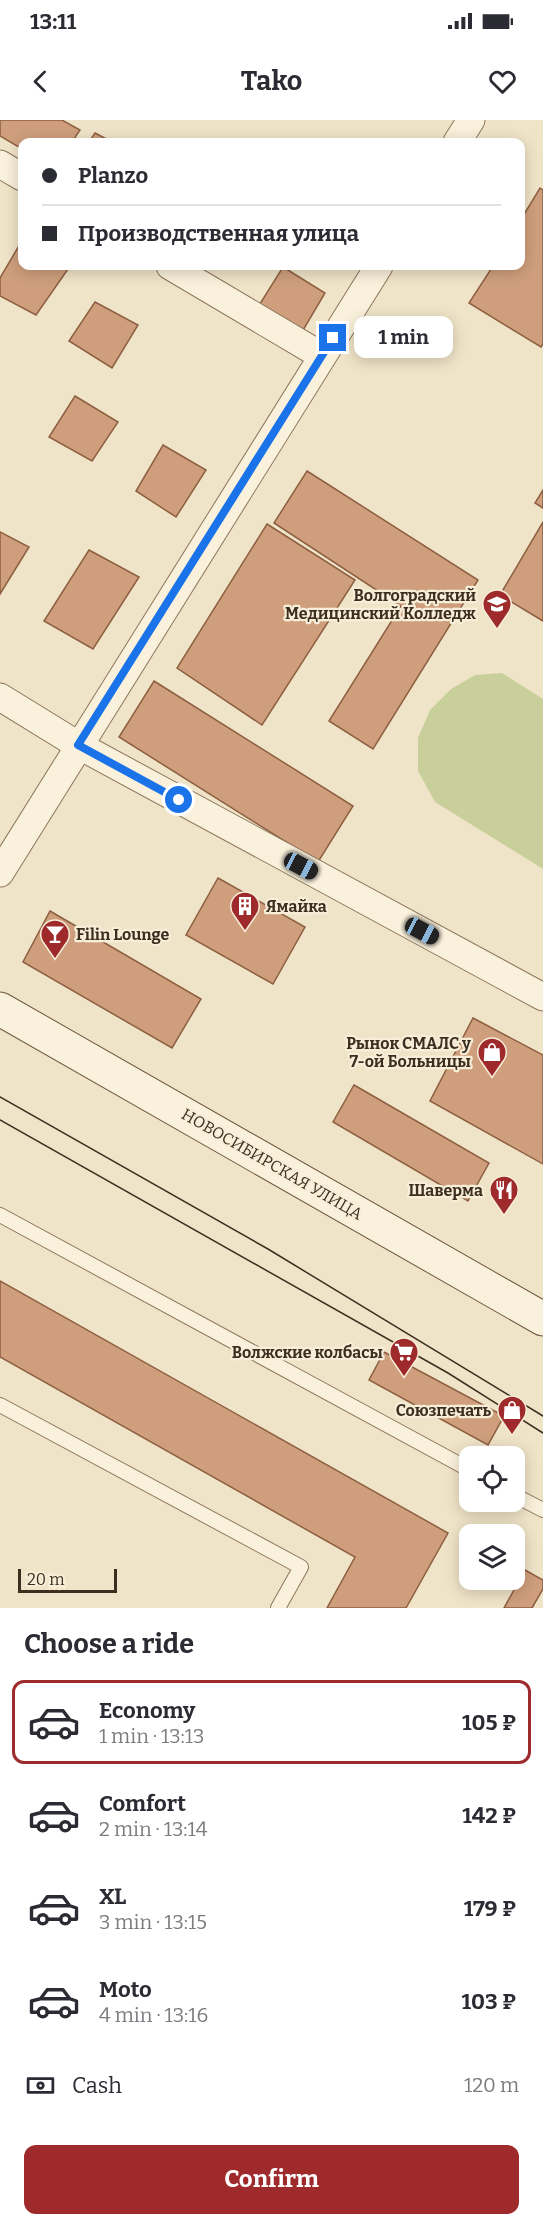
<!DOCTYPE html>
<html lang="en">
<head>
<meta charset="utf-8">
<style>
  :root { --surface:#fff; --page:#f2f2f3; --text:#2b2b33; --muted:#7c7c81; --line:#e1e1e2; --accent:#9e2a2b }
  body { margin:0; font-family:Bitter,serif; background:var(--page); color:var(--text); height:100vh; display:flex; flex-direction:column; font-size:22px; white-space:nowrap }
  * { box-sizing:border-box; margin:0 }
  p { font-size:20px; color:var(--muted) }
  .icon { flex:none; width:33px; height:33px; fill:none; stroke:currentColor; stroke-width:2; stroke-linecap:round; stroke-linejoin:round }
  .map { position:relative; height:1488px; overflow:hidden }
  .details { display:flex; flex-direction:column; background:var(--surface); flex:1 }
  .details>* { flex:none }
  .top-card { position:absolute; left:18px; top:18px; width:507px; height:132px; border-radius:12px; box-shadow:0 3px 15px #0003; display:grid; align-content:center; height:132px; padding:0 24px; background:var(--surface) }
  .tools { position:absolute; left:459px; top:1326px; display:grid; gap:12px }
  .tools a { display:grid; place-items:center; width:66px; height:66px; border-radius:12px; background:var(--surface); box-shadow:0 3px 15px #0003; font-size:30px }
  .scale { position:absolute; left:18px; bottom:15px; width:99px; box-sizing:border-box; padding-left:6px; border:3px solid #3d2e20; border-top:0; font-size:16px; line-height:21px; white-space:nowrap; color:#3d2e20; -webkit-text-stroke:4px #f7eed8; paint-order:stroke }
  .end { position:absolute; width:27px; height:27px; margin:-14px; border:8px solid #1a73e8; background:#fff; box-shadow:0 0 0 3px #fff }
  .from { border-radius:50% }
  .bubble { position:absolute; height:42px; border-radius:12px; background:var(--surface); box-shadow:0 3px 15px #0003; font-size:20px; font-weight:700; line-height:42px; text-align:center }
  .car { position:absolute; width:18px; height:36px; margin:-18px -9px; border-radius:8px; box-shadow:0 0 4px 2px #0007; background:linear-gradient(#222 24%,#8ab4d8 0 40%,#222 0 76%,#8ab4d8 0 86%,#222 0) }
  .top-card b { display:flex; align-items:center; gap:21px; height:57px; font-size:22px }
  .top-card b+b { border-top:2px solid var(--line) }
  .top-card i { width:15px; height:15px; background:var(--text) }
  ul { padding:0; list-style:none }
  li { display:flex; align-items:center; gap:18px; height:84px; margin:0 12px 9px; padding:0 12px; border:3px solid transparent; border-radius:12px }
  li div { flex:1 }
  li b { display:block; font-size:22px }
  li em { font-style:normal; font-weight:700 }
  li.current { border-color:var(--accent) }
  li>.icon { width:54px; height:54px; stroke-width:1.5 }
  h2 { padding:0 24px; font-size:27px; line-height:72px }
  .pay { display:flex; align-items:center; gap:15px; height:66px; padding:0 24px; font-size:22px }
  .pay p { margin-inline-start:auto }
  .button { display:flex; gap:12px; margin-top:auto; padding:12px 24px }
  .button a { flex:1; height:69px; border-radius:12px; background:var(--accent); color:#fff; font-size:24px; font-weight:700; line-height:69px; text-align:center }
  .status { display:flex; justify-content:space-between; align-items:center; height:42px; padding:0 30px; background:var(--surface); direction:ltr }
  .status svg { height:16px; fill:currentColor }
  header { display:flex; justify-content:space-between; align-items:center; height:78px; padding:0 24px; background:var(--surface); font-size:27px; font-weight:700 }
  .map>svg:first-child { display:block }
</style>
</head>
<body>
<div class="status"><b>13:11</b><svg viewBox="0 0 49 12"><path d="M0 12V9h3v3zM5 12V6h3v6zM10 12V3h3v9zM15 12V0h3v12zM26 1h20v11H26zM47 4h2v5h-2z"/></svg></div>
<header><svg class="icon" aria-label="back" viewBox="0 0 24 24"><path d="M15 5l-7 7 7 7"/></svg>Tako<svg class="icon" aria-label="heart" viewBox="0 0 24 24"><path d="M12 20l-8-8c-3-5 5-10 8-4 3-6 11-1 8 4z"/></svg></header>
<div class="map">
<svg width="543" height="1488" viewBox="0 0 543 1488">
  <rect width="100%" height="100%" fill="#f0e4c8"/>
  <!-- green -->
  <polygon fill="#c9cf9b" points="502,553 543,579 543,749 435,682 418,651 418,618 430,590 451,569 475,555"/>
  <!-- building -->
  <g fill="#cf9f7d" stroke="#8d5f41" stroke-width="1.5">
    <polygon points="62,0 80,10 72,22 22,22 22,29 0,16 0,0"/>
    <polygon points="95,13 112,22 89,22"/>
    <polygon points="540,68 543,70 543,224 541,227 469,183 493,146 520,146 520,101"/>
    <polygon points="20,124 22,125 22,146 61,146 68,149 36,195 0,176 0,158"/>
    <polygon points="283,147 325,173 302,212 258,187"/>
    <polygon points="95,182 138,205 112,248 69,221"/>
    <polygon points="75,276 118,302 92,341 49,317"/>
    <polygon points="163,325 206,350 176,397 136,371"/>
    <polygon points="307,351 478,460 373,629 329,601 401,486 274,403"/>
    <polygon points="543,370 543,388 535,383"/>
    <polygon points="543,402 543,501 500,475"/>
    <polygon points="267,404 355,460 262,605 177,548"/>
    <polygon points="0,412 29,427 0,474"/>
    <polygon points="89,430 139,457 93,529 44,501"/>
    <polygon points="154,561 353,686 318,742 119,617"/>
    <polygon points="218,758 305,807 273,864 186,815"/>
    <polygon points="50,791 201,879 172,928 23,842"/>
    <polygon points="473,898 543,935 543,1044 430,981"/>
    <polygon points="354,965 489,1043 468,1081 333,1002"/>
    <polygon points="0,1161 448,1413 406,1488 327,1488 355,1437 0,1237"/>
    <polygon points="384,1232 504,1296 488,1325 369,1260"/>
    <polygon points="525,1450 543,1460 543,1469 532,1488 504,1488"/>
  </g>
  <g fill="none" stroke-linecap="round" stroke-linejoin="round">
    <!-- lane casing -->
    <g stroke="#8d765c" stroke-width="16">
      <g id="lane">
        <polyline points="0,1095 470,1350"/>
        <polyline points="0,1285 301,1447 278,1488"/>
        <polyline points="514,1375 543,1390"/>
      </g>
    </g>
    <!-- street casing -->
    <g stroke="#8d765c" stroke-width="29">
      <g id="street">
        <polyline points="457,22 471,0"/>
        <polyline points="0,44 22,57"/>
        <polyline points="170,146 322,236"/>
        <polyline points="0,577 78,625 543,877"/>
        <polyline points="0,753 379,146"/>
      </g>
    </g>
    <!-- secondary casing -->
    <g stroke="#6f573f" stroke-width="35">
      <polyline id="secondary" points="0,889 543,1199"/>
    </g>
    <!-- lane -->
    <use href="#lane" stroke="#faf1dc" stroke-width="14"/>
    <!-- street -->
    <use href="#street" stroke="#faf1dc" stroke-width="27"/>
    <!-- secondary -->
    <use href="#secondary" stroke="#faf1dc" stroke-width="33"/>
    <!-- tram -->
    <g stroke="#3d2e20" stroke-width="1.5">
      <polyline points="0,977 268,1129 543,1296"/>
      <polyline points="0,1000 448,1253 543,1313"/>
    </g>
  </g>
  <g fill="none" stroke-linecap="round" stroke-linejoin="round">
    <!-- route -->
    <polyline stroke="#1a73e8" stroke-width="8" points="179,680 78,625 333,218"/>
  </g>
  <!-- icons -->
  <defs>
    <g id="university-pin" transform="scale(1.5)"><path d="M0 17L-7.5 6A9.5 9.5 0 1 1 7.5 6Z" fill="#9e2a2b" stroke="#f7eed8"/><path d="M0-5L7-2L0 1L-7-2ZM-4 1L0 2.5L4 1V4Q0 6-4 4Z" fill="#fff"/></g>
    <g id="building-pin" transform="scale(1.5)"><path d="M0 17L-7.5 6A9.5 9.5 0 1 1 7.5 6Z" fill="#9e2a2b" stroke="#f7eed8"/><path d="M-4-6H4V6H1V3H-1V6H-4ZM-2.5-4.3h1.7v1.8h-1.7ZM.8-4.3h1.7v1.8H.8ZM-2.5-1h1.7V.8h-1.7ZM.8-1h1.7V.8H.8Z" fill="#fff"/></g>
    <g id="bar-pin" transform="scale(1.5)"><path d="M0 17L-7.5 6A9.5 9.5 0 1 1 7.5 6Z" fill="#9e2a2b" stroke="#f7eed8"/><path d="M-6-5H6L.8 .8V4.5H3.5V6h-7V4.5H-.8V.8Z" fill="#fff"/></g>
    <g id="shop-pin" transform="scale(1.5)"><path d="M0 17L-7.5 6A9.5 9.5 0 1 1 7.5 6Z" fill="#9e2a2b" stroke="#f7eed8"/><path d="M-5-2.5h2.3a2.7 3.5 0 0 1 5.4 0H5L5.5 6h-11ZM-1.5-2.5h3a1.5 2.3 0 0 0-3 0Z" fill="#fff"/></g>
    <g id="restaurant-pin" transform="scale(1.5)"><path d="M0 17L-7.5 6A9.5 9.5 0 1 1 7.5 6Z" fill="#9e2a2b" stroke="#f7eed8"/><path d="M-5-6h1v4h1v-4h1v4h1v-4h1v5L-1.5 .5V6h-2V.5L-5-1ZM5-6V6H3V1.5H1.5Q1.5-4 5-6Z" fill="#fff"/></g>
    <g id="supermarket-pin" transform="scale(1.5)"><path d="M0 17L-7.5 6A9.5 9.5 0 1 1 7.5 6Z" fill="#9e2a2b" stroke="#f7eed8"/><path d="M-6-5.5h2.5l.6 2H6L4.5 2H-2.5L-4.4-4H-6ZM-1.5 3.2a1.3 1.3 0 1 0 .1 0ZM3 3.2a1.3 1.3 0 1 0 .1 0Z" fill="#fff"/></g>
  </defs>
  <g fill-rule="evenodd">
    <use href="#university-pin" x="497" y="484"/>
    <use href="#building-pin" x="245" y="786"/>
    <use href="#bar-pin" x="55" y="814"/>
    <use href="#shop-pin" x="492" y="932"/>
    <use href="#restaurant-pin" x="504" y="1070"/>
    <use href="#supermarket-pin" x="404" y="1232"/>
    <use href="#shop-pin" x="512" y="1290"/>
  </g>
  <g text-anchor="middle" dominant-baseline="central" stroke-width="4.5" stroke-linejoin="round" paint-order="stroke">
    <!-- poi labels -->
    <g font-size="16" font-weight="bold" fill="#3d2e20" stroke="#f7eed8" text-anchor="end">
      <text x="476" y="475">Волгоградский<tspan x="476" dy="18">Медицинский Колледж</tspan></text>
      <text x="266" y="786" text-anchor="start">Ямайка</text>
      <text x="76" y="814" text-anchor="start">Filin Lounge</text>
      <text x="471" y="923">Рынок СМАЛС у<tspan x="471" dy="18">7-ой Больницы</tspan></text>
      <text x="483" y="1070">Шаверма</text>
      <text x="383" y="1232">Волжские колбасы</text>
      <text x="491" y="1290">Союзпечать</text>
    </g>
    <!-- street labels -->
    <g font-size="16" fill="#3d2e20" stroke="#f7eed8">
      <text transform="translate(272 1044) rotate(30)">НОВОСИБИРСКАЯ УЛИЦА</text>
    </g>
  </g>
</svg>
<div class="tools">
<a><svg class="icon" aria-label="locate" viewBox="0 0 24 24"><circle cx="12" cy="12" r="6"/><path d="M12 2v4M12 18v4M2 12h4M18 12h4"/></svg></a>
<a><svg class="icon" aria-label="layers" viewBox="0 0 24 24"><path d="M12 4l9 5-9 5-9-5zM3 14l9 5 9-5"/></svg></a>
</div>
<div class="scale">20 m</div>
<i class="end from" style="left:179px;top:680px"></i>
<i class="end" style="left:333px;top:218px"></i>
<div class="bubble" style="left:354px;top:196px;width:99px">1 min</div>
<i class="car" style="left:301px;top:746px;rotate:118deg"></i>
<i class="car" style="left:422px;top:811px;rotate:118deg"></i>
<div class="top-card">
<b><i class="from"></i>Planzo</b>
<b><i></i>Производственная улица</b>
</div>
</div>
<section class="details">
<h2>Choose a ride</h2>
<ul>
<li class="current"><svg class="icon" aria-label="car" viewBox="0 0 24 24"><path d="M5 17H2v-5l4-1 3-4h7l3 4 3 1v5h-3M9 17h6M6 11h13"/><circle cx="7" cy="17" r="2"/><circle cx="17" cy="17" r="2"/></svg><div><b>Economy</b><p>1 min · 13:13</p></div><em>105 ₽</em></li>
<li><svg class="icon" aria-label="car" viewBox="0 0 24 24"><path d="M5 17H2v-5l4-1 3-4h7l3 4 3 1v5h-3M9 17h6M6 11h13"/><circle cx="7" cy="17" r="2"/><circle cx="17" cy="17" r="2"/></svg><div><b>Comfort</b><p>2 min · 13:14</p></div><em>142 ₽</em></li>
<li><svg class="icon" aria-label="car" viewBox="0 0 24 24"><path d="M5 17H2v-5l4-1 3-4h7l3 4 3 1v5h-3M9 17h6M6 11h13"/><circle cx="7" cy="17" r="2"/><circle cx="17" cy="17" r="2"/></svg><div><b>XL</b><p>3 min · 13:15</p></div><em>179 ₽</em></li>
<li><svg class="icon" aria-label="car" viewBox="0 0 24 24"><path d="M5 17H2v-5l4-1 3-4h7l3 4 3 1v5h-3M9 17h6M6 11h13"/><circle cx="7" cy="17" r="2"/><circle cx="17" cy="17" r="2"/></svg><div><b>Moto</b><p>4 min · 13:16</p></div><em>103 ₽</em></li>
</ul>
<div class="pay"><svg class="icon" aria-label="cash" viewBox="0 0 24 24"><path d="M3 7h18v10H3z"/><circle cx="12" cy="12" r="2"/></svg>Cash<p>120 m</p></div>
<div class="button"><a>Confirm</a></div>
</section>
</body>
</html>
